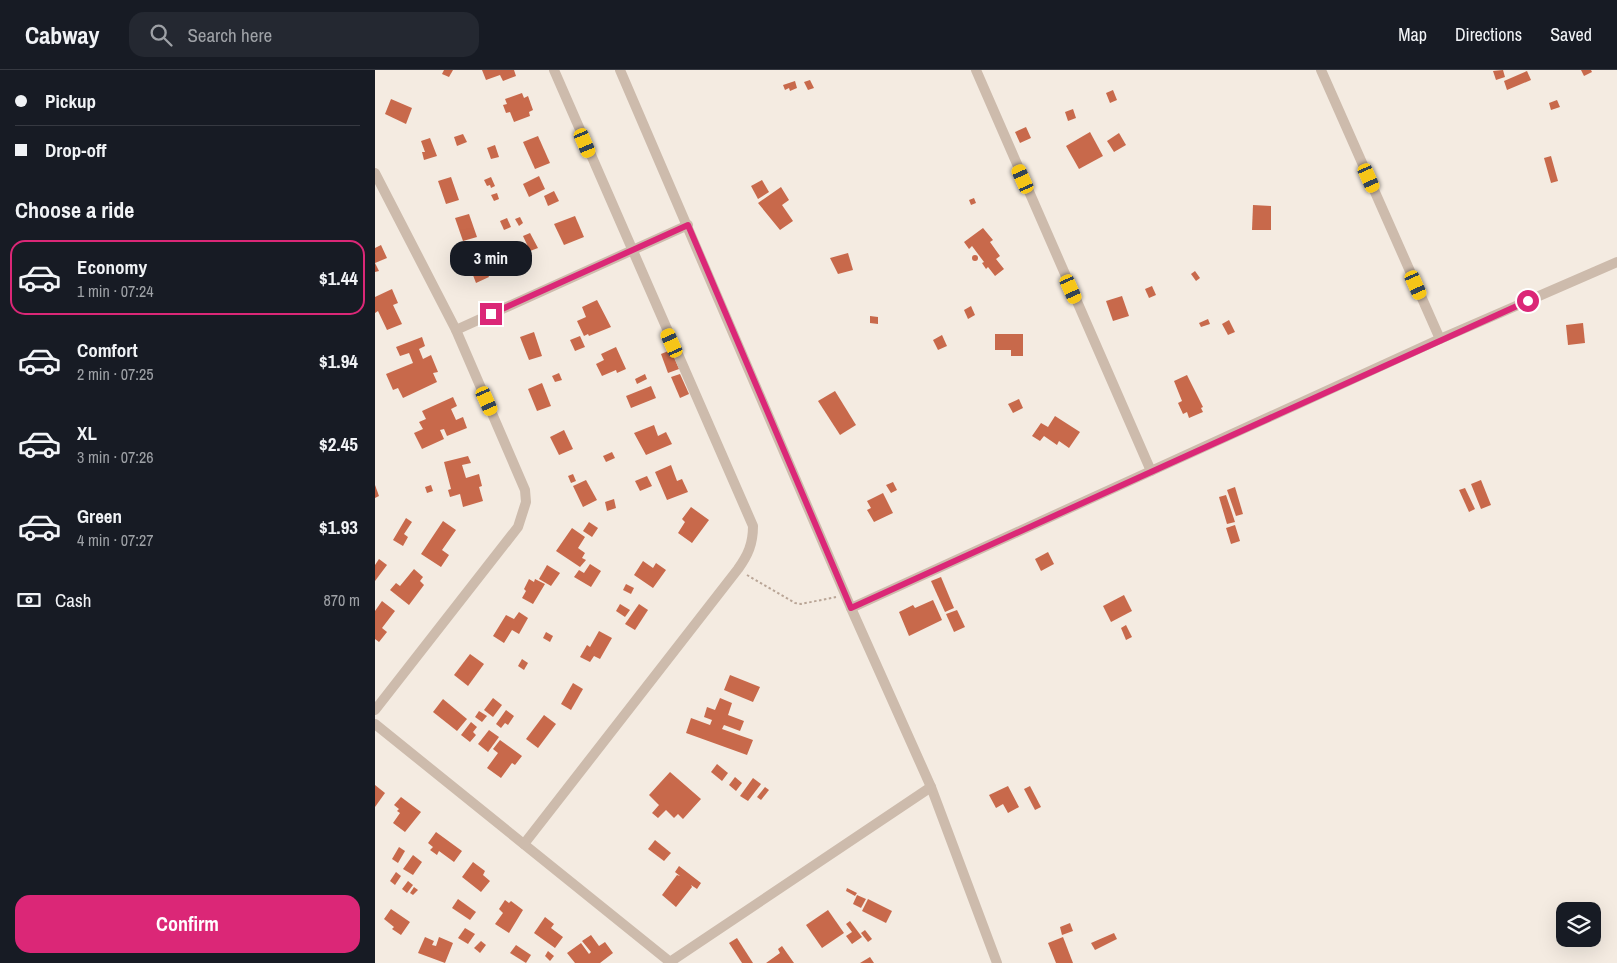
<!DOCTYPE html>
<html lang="en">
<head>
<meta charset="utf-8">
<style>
  :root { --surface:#171b24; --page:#242831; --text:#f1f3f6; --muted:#9ea1a6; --line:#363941; --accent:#db2777 }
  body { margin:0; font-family:"Archivo Narrow",sans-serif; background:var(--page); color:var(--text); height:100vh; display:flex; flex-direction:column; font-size:19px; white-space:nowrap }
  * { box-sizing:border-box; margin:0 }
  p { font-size:16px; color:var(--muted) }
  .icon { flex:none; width:28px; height:28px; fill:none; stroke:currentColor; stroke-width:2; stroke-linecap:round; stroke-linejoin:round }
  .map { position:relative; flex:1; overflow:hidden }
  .panel { display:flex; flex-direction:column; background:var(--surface); width:375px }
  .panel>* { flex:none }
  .banner { display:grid; align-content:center; height:110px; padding:0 15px; background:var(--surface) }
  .tools { position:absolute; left:1181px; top:832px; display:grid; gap:10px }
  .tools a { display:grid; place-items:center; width:45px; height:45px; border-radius:10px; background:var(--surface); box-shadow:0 5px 20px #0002; font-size:25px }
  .end { position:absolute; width:22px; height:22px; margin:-11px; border:6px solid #db2777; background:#fff; box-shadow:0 0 0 2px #fff }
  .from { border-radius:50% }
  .bubble { position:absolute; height:35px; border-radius:15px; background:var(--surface); box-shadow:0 5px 20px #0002; font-size:16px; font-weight:700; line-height:35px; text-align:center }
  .car { position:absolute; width:15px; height:30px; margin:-15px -8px; border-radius:6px; box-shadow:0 0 4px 1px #0007; background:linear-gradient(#f5c518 24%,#345 0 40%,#f5c518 0 76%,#345 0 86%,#f5c518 0) }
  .banner b { display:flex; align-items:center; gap:18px; height:48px; font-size:19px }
  .banner b+b { border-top:1px solid var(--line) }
  .banner i { width:12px; height:12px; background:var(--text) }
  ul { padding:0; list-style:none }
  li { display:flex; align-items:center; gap:15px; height:75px; margin:0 10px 8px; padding:0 5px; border:2px solid transparent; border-radius:15px }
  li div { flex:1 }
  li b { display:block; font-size:19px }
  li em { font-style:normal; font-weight:700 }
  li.selected { border-color:var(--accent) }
  li>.icon { width:45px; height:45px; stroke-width:1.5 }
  h2 { padding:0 15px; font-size:22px; line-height:60px }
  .pay { display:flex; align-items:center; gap:12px; height:55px; padding:0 15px; font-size:19px }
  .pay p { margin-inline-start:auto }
  .button { display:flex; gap:10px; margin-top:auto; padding:10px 15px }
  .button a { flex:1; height:58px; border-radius:15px; background:var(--accent); color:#fff; font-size:20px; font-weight:700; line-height:58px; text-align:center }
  header { display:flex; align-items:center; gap:30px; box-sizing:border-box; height:70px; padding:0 25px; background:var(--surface); border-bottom:1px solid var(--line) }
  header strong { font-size:24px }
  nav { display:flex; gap:28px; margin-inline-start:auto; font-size:18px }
  .search { width:350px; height:45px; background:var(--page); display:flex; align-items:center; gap:12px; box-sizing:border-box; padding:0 18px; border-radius:15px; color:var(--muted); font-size:19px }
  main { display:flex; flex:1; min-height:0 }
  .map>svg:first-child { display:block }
</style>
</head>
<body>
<header>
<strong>Cabway</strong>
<div class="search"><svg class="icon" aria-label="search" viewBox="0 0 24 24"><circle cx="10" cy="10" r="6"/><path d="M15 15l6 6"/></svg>Search here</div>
<nav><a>Map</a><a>Directions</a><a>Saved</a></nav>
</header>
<main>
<section class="panel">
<div class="banner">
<b><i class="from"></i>Pickup</b>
<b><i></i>Drop-off</b>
</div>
<h2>Choose a ride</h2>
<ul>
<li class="selected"><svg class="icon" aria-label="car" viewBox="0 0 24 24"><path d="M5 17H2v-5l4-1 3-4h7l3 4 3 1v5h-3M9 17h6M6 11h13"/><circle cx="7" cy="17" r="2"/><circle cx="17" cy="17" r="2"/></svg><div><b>Economy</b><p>1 min · 07:24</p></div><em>$1.44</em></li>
<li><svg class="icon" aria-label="car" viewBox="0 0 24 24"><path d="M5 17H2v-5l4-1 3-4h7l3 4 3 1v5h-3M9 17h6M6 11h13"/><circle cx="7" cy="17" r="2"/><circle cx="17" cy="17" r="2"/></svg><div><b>Comfort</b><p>2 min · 07:25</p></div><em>$1.94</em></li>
<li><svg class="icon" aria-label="car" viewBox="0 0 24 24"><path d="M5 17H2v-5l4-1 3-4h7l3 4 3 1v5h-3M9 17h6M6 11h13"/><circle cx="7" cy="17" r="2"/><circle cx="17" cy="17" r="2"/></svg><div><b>XL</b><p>3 min · 07:26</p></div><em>$2.45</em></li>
<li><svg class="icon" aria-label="car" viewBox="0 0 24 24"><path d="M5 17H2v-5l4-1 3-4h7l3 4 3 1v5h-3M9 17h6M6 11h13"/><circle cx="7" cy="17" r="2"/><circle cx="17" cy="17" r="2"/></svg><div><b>Green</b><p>4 min · 07:27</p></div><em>$1.93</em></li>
</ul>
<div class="pay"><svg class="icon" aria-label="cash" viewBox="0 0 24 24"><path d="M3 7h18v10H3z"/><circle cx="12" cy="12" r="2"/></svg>Cash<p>870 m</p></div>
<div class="button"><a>Confirm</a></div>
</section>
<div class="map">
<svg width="1242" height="893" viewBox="0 0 1242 893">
  <rect width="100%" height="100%" fill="#f4ebe1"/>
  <!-- building -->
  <g fill="#c8694b">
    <polygon points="69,0 78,0 74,7 67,4"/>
    <polygon points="107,0 139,0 141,6 128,11 125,5 111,10"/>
    <polygon points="1128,0 1130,7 1121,10 1118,1"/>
    <polygon points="1206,0 1216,0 1217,2 1209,6"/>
    <polygon points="1152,1 1156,10 1132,20 1129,11"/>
    <polygon points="435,10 439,18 433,20 429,12"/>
    <polygon points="420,11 422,18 415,21 414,18 410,20 408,15"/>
    <polygon points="738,20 742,30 735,33 731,23"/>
    <polygon points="147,23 149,28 153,26 158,40 154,42 155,46 139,52 135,42 131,43 128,35 132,34 130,29"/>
    <polygon points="16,29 37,38 31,54 10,44"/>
    <polygon points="1182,30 1185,37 1176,40 1174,33"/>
    <polygon points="698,39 701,48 693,51 690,42"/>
    <polygon points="651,57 656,68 645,73 640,62"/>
    <polygon points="715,62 728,86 704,99 691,76"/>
    <polygon points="744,63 751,75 739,82 732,71"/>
    <polygon points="88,64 92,72 82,76 79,67"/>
    <polygon points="163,66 175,93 160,99 148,72"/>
    <polygon points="55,68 62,86 49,90 47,82 50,82 46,71"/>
    <polygon points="120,75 124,87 116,89 112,78"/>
    <polygon points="1176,86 1183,111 1176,113 1169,88"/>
    <polygon points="164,106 170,119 154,127 148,114"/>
    <polygon points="76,107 84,130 71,134 63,111"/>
    <polygon points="116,107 120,116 116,118 115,115 112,116 109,110"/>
    <polygon points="387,110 394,122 383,129 376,116"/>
    <polygon points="406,117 414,130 407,135 418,151 405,160 383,133"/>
    <polygon points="179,121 184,131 173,136 169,126"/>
    <polygon points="122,123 124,129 119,131 116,125"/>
    <polygon points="599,128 601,133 596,135 594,130"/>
    <polygon points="878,135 896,136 896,160 877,160"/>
    <polygon points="94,144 102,167 88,171 80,148"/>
    <polygon points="200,146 209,167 189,175 179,154"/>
    <polygon points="145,147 148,153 144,156 140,149"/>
    <polygon points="132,148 136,157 129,160 125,151"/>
    <polygon points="608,158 618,170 615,172 625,186 621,189 629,199 620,206 613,197 611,199 607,193 609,192 597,176 594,179 589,172"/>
    <polygon points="155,163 163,178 155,181 148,166"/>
    <polygon points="6,175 12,188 0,193 4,201 0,202 0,178"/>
    <polygon points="104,183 114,207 101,213 96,200 91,202 86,191"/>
    <polygon points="473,183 478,200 463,204 455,188"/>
    <circle cx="600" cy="188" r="3"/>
    <polygon points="820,201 825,208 821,211 816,204"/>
    <polygon points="777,216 781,225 774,228 770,219"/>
    <polygon points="17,219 23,233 18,235 27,254 12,260 3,241 0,243 0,227"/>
    <polygon points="747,226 754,246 738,251 731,231"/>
    <polygon points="222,230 236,257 214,266 213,264 209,266 202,251 211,247 207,237"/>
    <polygon points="596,236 600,245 593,249 589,240"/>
    <polygon points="495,246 503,247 503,254 495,253"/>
    <polygon points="833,249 835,254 826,257 824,253"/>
    <polygon points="854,250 860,262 853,265 847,254"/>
    <polygon points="1208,253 1210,273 1193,275 1191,255"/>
    <polygon points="159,262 167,286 154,290 145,267"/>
    <polygon points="620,264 648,264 648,286 636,286 636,280 620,280"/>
    <polygon points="567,265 572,276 563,280 558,270"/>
    <polygon points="205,266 210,277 200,281 195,270"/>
    <polygon points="47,267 50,276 44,279 48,289 56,285 63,302 58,303 62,312 28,328 23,318 18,320 11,304 38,293 34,283 25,286 21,277"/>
    <polygon points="241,277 251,299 242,303 241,300 227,306 221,294 229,290 226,284"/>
    <polygon points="296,280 304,299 293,303 286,284"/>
    <polygon points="184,303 187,310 180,312 177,306"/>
    <polygon points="270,304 272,309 262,314 260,309"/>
    <polygon points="305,304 314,324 305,328 296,307"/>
    <polygon points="812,305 828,337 826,338 828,342 814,348 812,342 808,344 803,333 807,331 799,311"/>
    <polygon points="167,313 176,336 162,341 153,319"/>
    <polygon points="276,316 281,328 256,338 251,326"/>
    <polygon points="460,321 481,355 465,365 443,331"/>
    <polygon points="78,327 82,336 76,339 81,350 88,347 92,358 72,366 69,359 65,360 69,369 47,379 39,363 48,359 44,352 51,349 47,341"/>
    <polygon points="644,329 648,338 638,343 633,334"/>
    <polygon points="680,346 705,362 694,378 684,371 682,375 669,366 665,371 657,366 666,353 673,357"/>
    <polygon points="279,355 283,366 291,362 297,374 271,385 259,363"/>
    <polygon points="189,360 198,379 184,385 175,367"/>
    <polygon points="237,382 240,388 231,392 228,386"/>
    <polygon points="93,386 96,393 87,395 91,408 104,404 107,416 104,417 108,431 88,437 85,424 75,427 73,420 76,419 69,392"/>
    <polygon points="296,395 302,411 307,409 313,422 292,430 280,402"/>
    <polygon points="198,404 201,411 196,413 193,406"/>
    <polygon points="272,406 277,416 265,421 260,411"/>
    <polygon points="211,410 222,430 208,437 198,416"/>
    <polygon points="1106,410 1116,435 1106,439 1096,414"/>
    <polygon points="518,412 522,420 516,423 511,415"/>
    <polygon points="0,415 4,426 0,428"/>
    <polygon points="56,415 58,421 52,423 50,417"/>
    <polygon points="860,417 868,444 861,446 852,420"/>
    <polygon points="1090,418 1100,439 1094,442 1084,420"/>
    <polygon points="508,423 518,443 499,452 492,440 496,438 492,431"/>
    <polygon points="851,425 860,452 852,454 844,427"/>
    <polygon points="239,429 241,438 232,441 230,432"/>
    <polygon points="316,437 334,450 317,473 303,463 310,452 307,449"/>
    <polygon points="31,448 37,452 29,464 33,467 28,476 18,470"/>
    <polygon points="68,451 81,460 67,480 74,485 66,497 46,484"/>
    <polygon points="214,452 223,458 217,467 208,461"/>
    <polygon points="860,455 865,471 856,474 851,458"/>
    <polygon points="197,458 210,467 203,478 210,483 207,488 211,490 205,497 181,481"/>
    <polygon points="673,482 679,494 666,501 660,489"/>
    <polygon points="4,489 12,495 0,511 0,495"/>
    <polygon points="268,491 278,498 281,493 291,500 278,518 259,505"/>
    <polygon points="215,494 226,501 216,517 199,507 204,500 209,503"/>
    <polygon points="172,495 185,503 176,516 164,509"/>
    <polygon points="39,499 48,507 45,511 49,515 34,535 15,520 21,513 25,516"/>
    <polygon points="566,507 579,538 570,542 556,511"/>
    <polygon points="154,509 159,512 160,509 170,514 158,534 147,528 151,521 149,519"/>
    <polygon points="251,514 259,518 256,524 248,520"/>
    <polygon points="749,525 757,541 736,552 728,536"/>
    <polygon points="558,530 567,550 534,566 524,542 538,535 540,538"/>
    <polygon points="7,531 20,541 7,558 12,562 4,572 0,569 0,541"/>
    <polygon points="245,534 255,540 250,547 241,541"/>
    <polygon points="264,534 273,540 260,560 250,554"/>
    <polygon points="582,540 590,557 579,562 571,544"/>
    <polygon points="144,542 153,548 144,564 137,560 129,573 118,566 131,545 139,549"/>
    <polygon points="751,555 757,567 751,570 746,558"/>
    <polygon points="224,561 237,568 225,589 219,586 215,592 205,587 212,575 215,577"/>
    <polygon points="171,562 178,566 175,572 168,568"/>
    <polygon points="95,584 109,594 93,616 79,605"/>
    <polygon points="147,589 153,593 149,600 143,596"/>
    <polygon points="355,605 385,617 378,632 349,620"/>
    <polygon points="198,613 208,619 196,640 186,634"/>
    <polygon points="118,628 127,635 118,647 109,640"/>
    <polygon points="345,628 357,633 353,645 369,651 365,661 349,655 347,659 378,670 372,685 311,663 316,648 335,655 337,650 329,647 332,637 340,640"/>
    <polygon points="68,629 92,649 82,661 58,642"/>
    <polygon points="131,640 139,646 133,655 130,653 126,658 121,654"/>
    <polygon points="104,641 112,646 107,652 100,647"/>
    <polygon points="169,645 181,654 163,678 151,669"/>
    <polygon points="96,652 102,657 98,662 101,665 95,672 86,665"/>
    <polygon points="114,660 124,667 113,682 103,674"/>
    <polygon points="125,670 147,686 140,695 137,693 126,708 112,698 123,683 118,679"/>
    <polygon points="342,694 353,703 347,711 336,702"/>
    <polygon points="295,702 326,729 308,749 303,744 299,748 291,740 283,748 277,743 284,735 274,725"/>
    <polygon points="360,707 367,713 361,721 354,715"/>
    <polygon points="378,708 386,714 373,731 365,726"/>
    <polygon points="0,715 10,723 0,737"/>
    <polygon points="633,716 644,737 633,743 628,734 621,738 614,725"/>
    <polygon points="655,716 666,737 660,740 649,719"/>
    <polygon points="390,717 394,720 386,730 382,727"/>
    <polygon points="26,727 46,742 30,762 18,753 25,743 22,741 24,739 19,735"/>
    <polygon points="61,762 87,781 79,792 64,781 62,785 55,780 58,777 53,773"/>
    <polygon points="280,770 296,783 289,791 273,779"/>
    <polygon points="24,777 30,781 23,793 17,789"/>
    <polygon points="38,785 47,792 38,805 28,799"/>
    <polygon points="98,792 110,801 108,805 115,811 106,822 87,807"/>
    <polygon points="304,796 326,813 322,819 316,815 317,817 301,837 287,825 302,805 305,806 300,802"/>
    <polygon points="21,802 26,806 20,815 15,811"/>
    <polygon points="33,811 38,815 32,823 27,819"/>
    <polygon points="39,817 43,820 38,825 35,823"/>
    <polygon points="472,818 482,823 480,826 471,821"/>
    <polygon points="482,825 491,829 486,838 478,834"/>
    <polygon points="83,829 101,842 95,850 77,838"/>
    <polygon points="493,829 517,841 511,853 487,841"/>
    <polygon points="130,830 134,833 136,831 148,840 134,863 120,854 128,843 124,839"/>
    <polygon points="16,839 35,852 26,865 17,859 19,857 9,849"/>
    <polygon points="453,840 469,863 447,878 431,855"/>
    <polygon points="170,847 179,854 176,858 188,867 180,878 159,863"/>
    <polygon points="475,851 487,867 477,874 471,866 477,862 471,854"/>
    <polygon points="695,853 698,861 687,865 685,857"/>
    <polygon points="90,858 100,864 93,874 83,868"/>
    <polygon points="490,860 497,869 493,872 486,863"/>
    <polygon points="739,863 742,869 720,880 716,873"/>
    <polygon points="216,865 224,876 230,872 238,883 225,893 200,893 192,883 206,873 214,884 216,882 207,871"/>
    <polygon points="50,867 59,871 57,875 61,876 64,867 78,873 70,893 43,883"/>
    <polygon points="688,867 698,893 681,893 673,873"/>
    <polygon points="362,868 378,893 367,893 354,873"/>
    <polygon points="106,871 111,875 105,883 99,878"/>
    <polygon points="141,875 156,885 151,893 135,883"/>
    <polygon points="407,876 419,893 391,893 405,883 403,879"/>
    <polygon points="173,881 179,886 175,891 170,886"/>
    <polygon points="495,887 499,893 485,893"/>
  </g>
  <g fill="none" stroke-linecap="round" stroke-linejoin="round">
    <!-- path -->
    <polyline stroke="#b9a596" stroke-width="2" stroke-dasharray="2.5 2.5" stroke-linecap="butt" points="372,505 420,533 426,534 461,527"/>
    <!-- street -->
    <g stroke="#cdbbac" stroke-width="10">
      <polyline points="245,0 476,538 556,717 622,893"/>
      <polyline points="601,0 776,401 1065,269 1242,192"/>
      <polyline points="946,0 1065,269"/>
      <polyline points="0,103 81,260 150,420 151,432 143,457 0,640"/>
      <polyline points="81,260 313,155"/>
      <polyline points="476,538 776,401"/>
      <polyline points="0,654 295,892 556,717"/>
      <path d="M 149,774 L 363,499 C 373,485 378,474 378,456 L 179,0"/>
    </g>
  </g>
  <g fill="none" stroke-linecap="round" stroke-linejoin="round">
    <!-- route -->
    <polyline stroke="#db2777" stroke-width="6" points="116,244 313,155 476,538 1153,231"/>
  </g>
</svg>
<div class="tools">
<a><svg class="icon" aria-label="layers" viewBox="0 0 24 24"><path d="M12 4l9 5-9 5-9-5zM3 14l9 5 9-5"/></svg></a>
</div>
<i class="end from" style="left:1153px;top:231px"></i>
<i class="end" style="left:116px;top:244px"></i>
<div class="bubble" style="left:75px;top:171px;width:82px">3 min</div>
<i class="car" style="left:210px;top:73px;rotate:157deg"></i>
<i class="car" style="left:994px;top:108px;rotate:156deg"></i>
<i class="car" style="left:648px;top:109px;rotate:336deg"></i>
<i class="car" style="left:1041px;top:215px;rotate:156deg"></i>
<i class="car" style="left:696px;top:219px;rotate:156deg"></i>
<i class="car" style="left:297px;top:273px;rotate:336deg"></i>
<i class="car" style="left:112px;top:331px;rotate:156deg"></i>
</div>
</main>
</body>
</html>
